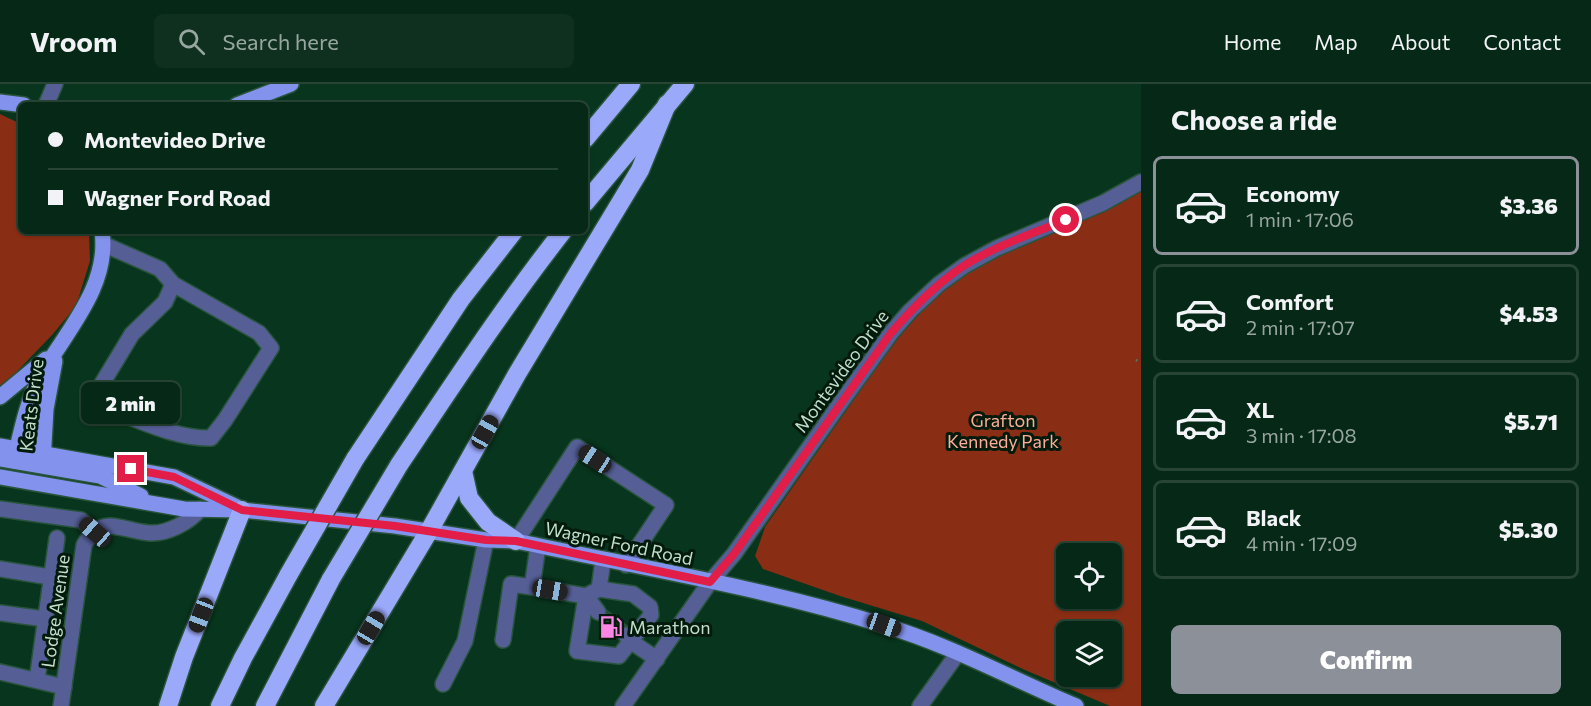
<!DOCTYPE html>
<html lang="en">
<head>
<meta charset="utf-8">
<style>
  :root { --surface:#062816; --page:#0f301f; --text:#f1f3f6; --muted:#98a6a1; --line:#274435; --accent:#8c9099 }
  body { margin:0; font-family:Commissioner,sans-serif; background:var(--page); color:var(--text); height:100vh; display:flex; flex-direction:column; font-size:22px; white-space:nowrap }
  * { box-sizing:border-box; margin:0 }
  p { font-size:20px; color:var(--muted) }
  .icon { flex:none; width:33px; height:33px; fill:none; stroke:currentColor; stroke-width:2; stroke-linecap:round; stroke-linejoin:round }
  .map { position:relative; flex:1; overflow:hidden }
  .panel { display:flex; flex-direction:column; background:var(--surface); width:450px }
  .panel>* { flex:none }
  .guide { position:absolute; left:18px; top:18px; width:570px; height:132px; border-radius:9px; box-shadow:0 2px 4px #0004,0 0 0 2px var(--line); display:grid; align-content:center; height:132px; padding:0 30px; background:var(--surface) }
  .fabs { position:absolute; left:1056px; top:459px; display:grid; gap:12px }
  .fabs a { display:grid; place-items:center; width:66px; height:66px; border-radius:9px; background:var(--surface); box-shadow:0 2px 4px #0004,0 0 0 2px var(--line); font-size:30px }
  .end { position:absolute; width:27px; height:27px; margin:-14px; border:8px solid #e11d48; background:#fff; box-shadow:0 0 0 3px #fff }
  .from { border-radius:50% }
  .bubble { position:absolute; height:42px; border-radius:9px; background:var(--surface); box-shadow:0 2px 4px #0004,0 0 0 2px var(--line); font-size:20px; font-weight:800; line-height:42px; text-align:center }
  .car { position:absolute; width:18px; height:36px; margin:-18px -9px; border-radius:8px; box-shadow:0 0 4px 2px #0007; background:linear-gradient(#222 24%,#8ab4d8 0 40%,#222 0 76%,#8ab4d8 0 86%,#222 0) }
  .guide b { display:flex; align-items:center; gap:21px; height:57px; font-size:22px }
  .guide b+b { border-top:2px solid var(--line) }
  .guide i { width:15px; height:15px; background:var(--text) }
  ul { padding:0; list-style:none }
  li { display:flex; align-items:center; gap:18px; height:99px; margin:0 12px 9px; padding:0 18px; border:3px solid var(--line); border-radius:9px }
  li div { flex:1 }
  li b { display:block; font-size:22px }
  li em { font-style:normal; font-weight:800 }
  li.selected { border-color:var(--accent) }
  li>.icon { width:54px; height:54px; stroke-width:1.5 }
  h2 { padding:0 30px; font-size:27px; line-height:72px }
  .cta { display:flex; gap:12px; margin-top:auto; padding:12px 30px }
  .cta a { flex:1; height:69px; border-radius:9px; background:var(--accent); color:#fff; font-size:24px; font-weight:800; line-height:69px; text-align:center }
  header { display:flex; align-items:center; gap:36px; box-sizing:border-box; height:84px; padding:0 30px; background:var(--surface); border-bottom:2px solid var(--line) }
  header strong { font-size:28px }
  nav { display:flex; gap:33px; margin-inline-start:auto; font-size:21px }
  .search { width:420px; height:54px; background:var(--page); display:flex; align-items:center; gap:15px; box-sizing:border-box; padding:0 21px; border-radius:9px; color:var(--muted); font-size:22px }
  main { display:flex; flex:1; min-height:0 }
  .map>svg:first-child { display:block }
</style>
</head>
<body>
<header>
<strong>Vroom</strong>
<div class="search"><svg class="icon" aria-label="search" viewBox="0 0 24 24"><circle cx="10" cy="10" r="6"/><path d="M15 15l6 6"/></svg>Search here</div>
<nav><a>Home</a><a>Map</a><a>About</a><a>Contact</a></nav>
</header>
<main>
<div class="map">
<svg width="1141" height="622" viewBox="0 0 1141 622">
  <rect width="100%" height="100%" fill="#08351d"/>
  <!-- green -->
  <g fill="#892d14" fill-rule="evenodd">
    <polygon points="0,30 21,40 21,147 89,147 90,177 76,222 53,250 0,305"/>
    <path d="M 1141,107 L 1141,622 L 1110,622 L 1025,586 L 922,537 L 840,512 L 763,485 L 755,472 L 765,443 C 792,404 819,366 846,327 C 883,274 919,217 976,184 C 1029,154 1090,139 1141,107 ZM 1066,470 L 1112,470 L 1112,514 L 1066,514 ZM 1066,548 L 1112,548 L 1112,592 L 1066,592 Z"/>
  </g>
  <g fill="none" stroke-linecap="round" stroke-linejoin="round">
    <!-- minor-tunnel -->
    <polyline stroke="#244e37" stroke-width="15" stroke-dasharray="15 8" stroke-linecap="butt" points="598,528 624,548"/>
    <!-- minor casing -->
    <g stroke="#29543c" stroke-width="18">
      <g id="minor">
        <polyline points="46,21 55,0"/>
        <path d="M 103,160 L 160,185 L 173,200 L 165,218 L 132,250 L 100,303 L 101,318 L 109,325 C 141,337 177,355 211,354 L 225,336 L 271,264 L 259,249 L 173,200"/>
        <polyline points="0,425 81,436 95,448"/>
        <polyline points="516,457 577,363 666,421 626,481"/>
        <polyline points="0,485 50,493"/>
        <polyline points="532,503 586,512 599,505 603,476"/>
        <polyline points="586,512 577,567 619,572 651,531 650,523 633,510 599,505"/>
        <polyline points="586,512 598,528"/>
        <polyline points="0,529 45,535"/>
        <polyline points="626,551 630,557 657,575"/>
        <polyline points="503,556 511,500 532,503 538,462"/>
        <polyline points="0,588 64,603"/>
        <polyline points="37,596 57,454"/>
        <polyline points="443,600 465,557 486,456"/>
        <path d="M 61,622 L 84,461 C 102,428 124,448 150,449 C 167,450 190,438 200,425"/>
        <polyline points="623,622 710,498 734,470 842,317 891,249 910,227 939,200 964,182 997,164 1103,119 1141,98"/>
        <polyline points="920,622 958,569"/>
      </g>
    </g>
    <!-- major casing -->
    <g stroke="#29543c" stroke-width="18">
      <g id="major">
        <polyline points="0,18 24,21"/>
        <polyline points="237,21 291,0"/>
        <polyline points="0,313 46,275"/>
        <polyline points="0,362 174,393 237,423"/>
        <polyline points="0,375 100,392 141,412"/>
        <path d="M 14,377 C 21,348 26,320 40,293 C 65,248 110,203 102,147"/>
        <polyline points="43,378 46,325 55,277"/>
        <path d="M 0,393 L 184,425 L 242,426 L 395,442 L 486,456 L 516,457 C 638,483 764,504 883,541 C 950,561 1012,595 1076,622"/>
      </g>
    </g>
    <!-- highway casing -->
    <g stroke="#29543c" stroke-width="21">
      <g id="highway">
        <polyline points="585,55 631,0"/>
        <polyline points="585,119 685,0"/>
        <polyline points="355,375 461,215 514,147"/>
        <path d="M 399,381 C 452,302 504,222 563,147"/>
        <polyline points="463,387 469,414 488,438 516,457"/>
        <polyline points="168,622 184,573 242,426"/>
        <polyline points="220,622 243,574 289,490"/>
        <polyline points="265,622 331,495"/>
        <polyline points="324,622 429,447 517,290 640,86 667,20"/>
      </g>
    </g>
    <!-- path -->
    <polyline stroke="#527962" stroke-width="3" stroke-dasharray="1.5 4.5" stroke-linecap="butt" points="1136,276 1141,279"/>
    <!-- minor -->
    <use href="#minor" stroke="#555f96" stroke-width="15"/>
    <!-- major -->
    <use href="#major" stroke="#8392ec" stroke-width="15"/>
    <!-- highway -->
    <use href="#highway" stroke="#9aa9fa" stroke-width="18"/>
    <!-- highway-bridge casing -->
    <g stroke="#29543c" stroke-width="21" stroke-linecap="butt">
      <g id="highway-bridge">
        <polyline points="289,490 355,375"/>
        <polyline points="331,495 399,381"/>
      </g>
    </g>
    <!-- highway-bridge -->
    <use href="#highway-bridge" stroke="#9aa9fa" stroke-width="18"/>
  </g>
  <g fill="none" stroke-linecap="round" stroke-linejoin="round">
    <!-- route -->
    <path stroke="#e11d48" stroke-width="8" d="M 131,385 L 174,393 L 242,426 L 395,442 L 486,456 L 516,457 L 710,498 L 734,470 L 891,249 C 913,224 935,201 962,183 C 994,162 1032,150 1066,136"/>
  </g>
  <!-- icons -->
  <defs>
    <g id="fuel-bare" transform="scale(1.8)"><path d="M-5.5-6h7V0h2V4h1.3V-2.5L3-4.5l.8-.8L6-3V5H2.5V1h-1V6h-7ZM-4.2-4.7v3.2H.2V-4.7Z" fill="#fc86e4" stroke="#031a0c" stroke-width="2.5" paint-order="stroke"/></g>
  </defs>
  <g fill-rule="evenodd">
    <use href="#fuel-bare" x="611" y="543"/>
  </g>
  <g text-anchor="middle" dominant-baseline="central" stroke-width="6" stroke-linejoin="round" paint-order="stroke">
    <!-- street labels -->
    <g font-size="18" fill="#c2dfcb" stroke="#031a0c">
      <text transform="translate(841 287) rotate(-54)">Montevideo Drive</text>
      <text transform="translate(31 321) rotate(-83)">Keats Drive</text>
      <text transform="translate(619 459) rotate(12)">Wagner Ford Road</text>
      <text transform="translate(55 527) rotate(-82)">Lodge Avenue</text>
    </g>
    <!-- park labels -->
    <g font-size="18" fill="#fead98" stroke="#031a0c">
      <text x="1003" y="336">Grafton<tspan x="1003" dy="21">Kennedy Park</tspan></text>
    </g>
    <!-- poi labels -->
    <g font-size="18" fill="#c2dfcb" stroke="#031a0c" text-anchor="start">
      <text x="629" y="543">Marathon</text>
    </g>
  </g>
</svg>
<div class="fabs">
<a><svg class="icon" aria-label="locate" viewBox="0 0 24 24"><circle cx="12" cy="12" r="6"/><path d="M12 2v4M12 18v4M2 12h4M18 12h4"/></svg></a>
<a><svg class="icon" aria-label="layers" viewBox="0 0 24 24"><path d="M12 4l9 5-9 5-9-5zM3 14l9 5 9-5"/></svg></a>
</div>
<i class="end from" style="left:1066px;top:136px"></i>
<i class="end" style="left:131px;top:385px"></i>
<div class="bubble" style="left:81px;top:298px;width:99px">2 min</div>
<i class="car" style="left:485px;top:348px;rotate:29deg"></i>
<i class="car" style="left:595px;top:375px;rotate:303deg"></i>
<i class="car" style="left:95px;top:448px;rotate:311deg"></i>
<i class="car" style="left:550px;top:506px;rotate:100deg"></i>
<i class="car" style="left:201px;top:531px;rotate:201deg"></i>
<i class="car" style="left:884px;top:541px;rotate:110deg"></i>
<i class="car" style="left:371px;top:544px;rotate:31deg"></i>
<div class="guide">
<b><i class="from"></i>Montevideo Drive</b>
<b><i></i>Wagner Ford Road</b>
</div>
</div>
<section class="panel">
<h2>Choose a ride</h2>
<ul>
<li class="selected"><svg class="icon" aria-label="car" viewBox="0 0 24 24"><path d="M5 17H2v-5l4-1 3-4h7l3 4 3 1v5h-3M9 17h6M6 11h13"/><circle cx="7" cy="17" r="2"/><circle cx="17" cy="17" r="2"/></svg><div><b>Economy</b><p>1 min · 17:06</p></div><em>$3.36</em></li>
<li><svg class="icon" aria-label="car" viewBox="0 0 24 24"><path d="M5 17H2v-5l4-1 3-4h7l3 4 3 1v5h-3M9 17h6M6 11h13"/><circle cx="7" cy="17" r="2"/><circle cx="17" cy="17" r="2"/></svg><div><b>Comfort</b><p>2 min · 17:07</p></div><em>$4.53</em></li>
<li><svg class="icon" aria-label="car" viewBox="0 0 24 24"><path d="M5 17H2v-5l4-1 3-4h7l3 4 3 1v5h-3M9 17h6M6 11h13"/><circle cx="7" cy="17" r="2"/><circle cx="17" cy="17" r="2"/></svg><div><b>XL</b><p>3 min · 17:08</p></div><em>$5.71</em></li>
<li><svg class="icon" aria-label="car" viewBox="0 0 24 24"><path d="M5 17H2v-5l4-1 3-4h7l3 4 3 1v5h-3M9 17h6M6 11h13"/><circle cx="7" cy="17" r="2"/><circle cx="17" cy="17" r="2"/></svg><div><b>Black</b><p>4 min · 17:09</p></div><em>$5.30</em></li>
</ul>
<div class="cta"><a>Confirm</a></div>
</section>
</main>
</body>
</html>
